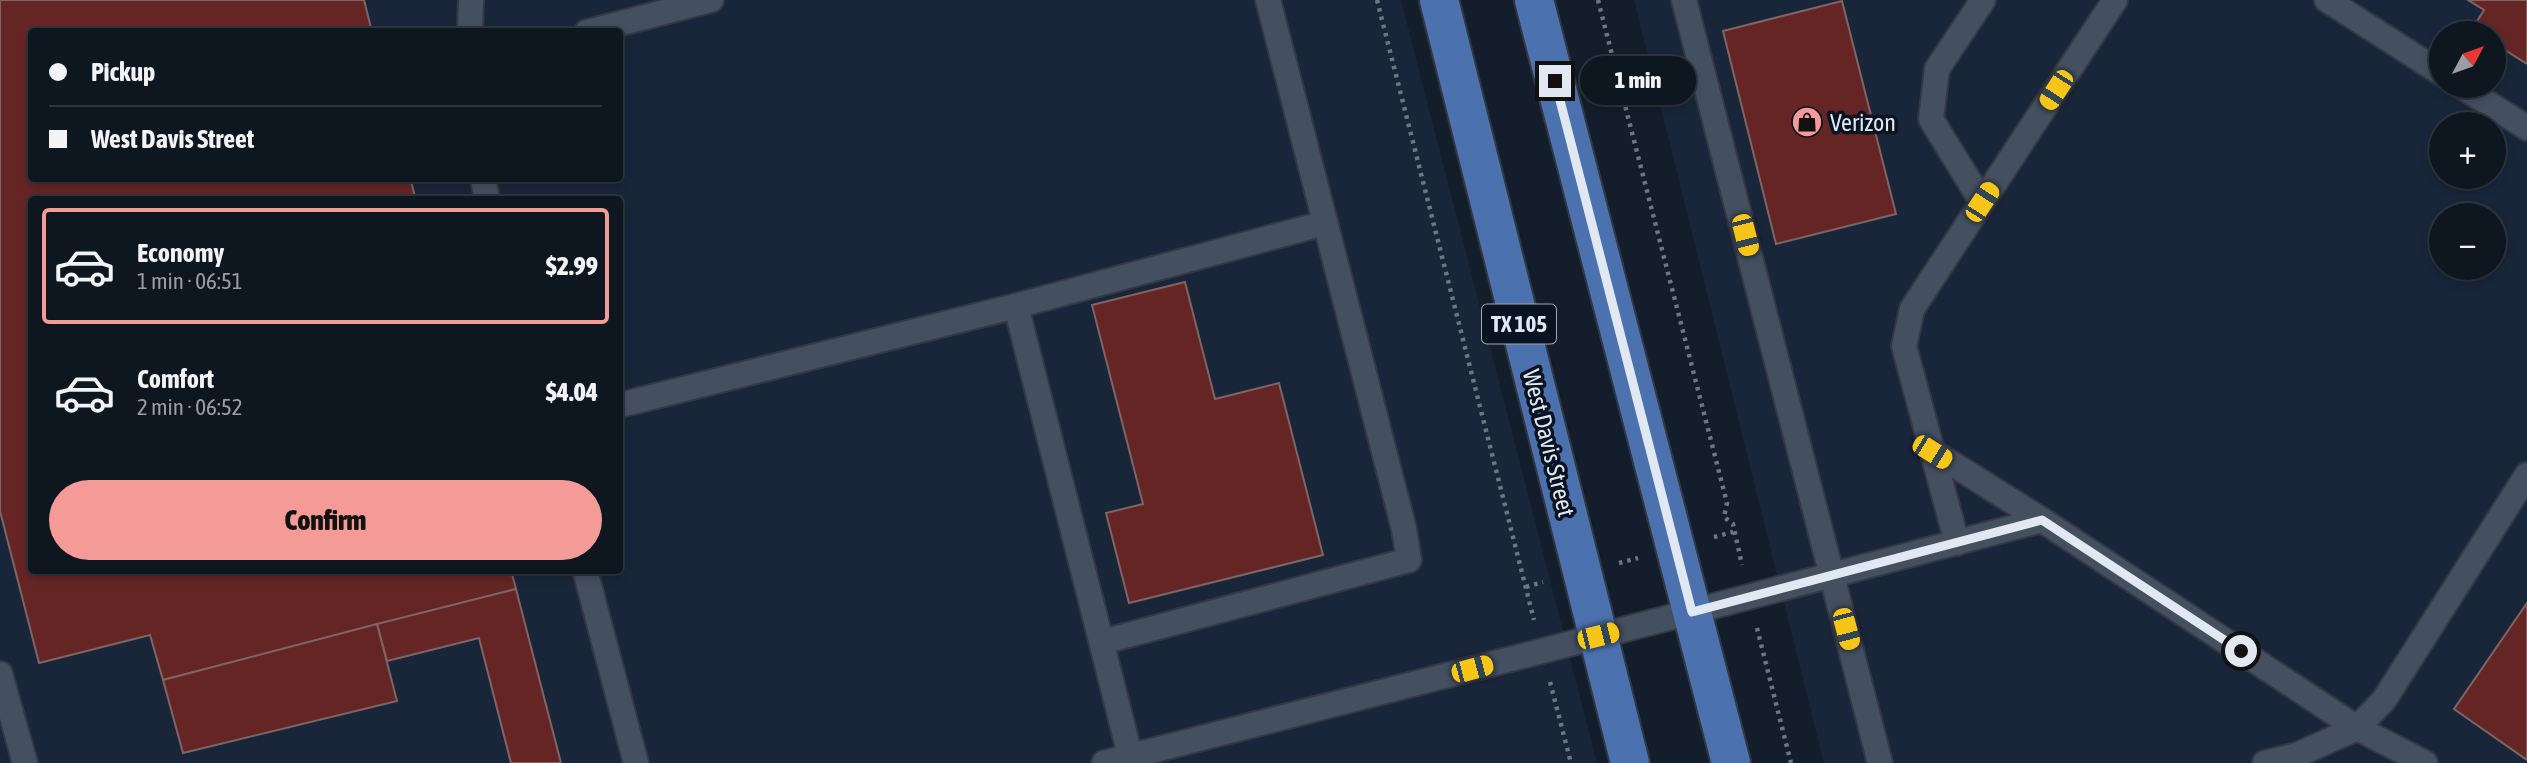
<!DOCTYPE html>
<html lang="en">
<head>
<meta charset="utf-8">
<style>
  :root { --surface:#0e1620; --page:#1c232d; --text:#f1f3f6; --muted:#9b9fa5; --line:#2e353e; --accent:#f59b97 }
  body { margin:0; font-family:"Asap Condensed",sans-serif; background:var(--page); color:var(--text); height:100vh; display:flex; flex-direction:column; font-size:26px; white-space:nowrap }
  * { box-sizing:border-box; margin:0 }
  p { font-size:23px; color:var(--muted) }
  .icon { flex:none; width:38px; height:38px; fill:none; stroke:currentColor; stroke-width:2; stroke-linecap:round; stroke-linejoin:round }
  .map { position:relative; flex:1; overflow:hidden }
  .drawer { position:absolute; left:28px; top:196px; width:595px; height:378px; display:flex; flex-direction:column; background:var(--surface); border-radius:7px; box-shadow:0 4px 10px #0003,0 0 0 2px var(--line) }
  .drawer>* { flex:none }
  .guide { position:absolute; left:28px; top:28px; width:595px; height:154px; border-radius:7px; box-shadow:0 4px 10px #0003,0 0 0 2px var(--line); display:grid; align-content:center; height:154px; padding:0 21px; background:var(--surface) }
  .needle { width:46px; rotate:49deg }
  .controls { position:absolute; left:2429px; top:21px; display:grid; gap:14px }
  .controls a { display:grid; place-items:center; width:77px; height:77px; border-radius:50%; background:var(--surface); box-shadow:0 4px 10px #0003,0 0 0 2px var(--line); font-size:35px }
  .end { position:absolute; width:32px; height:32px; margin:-16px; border:9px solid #e1e8f2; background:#111; box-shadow:0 0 0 4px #111 }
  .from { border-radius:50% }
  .bubble { position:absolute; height:49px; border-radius:24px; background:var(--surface); box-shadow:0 4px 10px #0003,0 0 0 2px var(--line); font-size:23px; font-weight:800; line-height:49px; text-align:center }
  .car { position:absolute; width:21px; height:42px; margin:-21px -10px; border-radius:9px; box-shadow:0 0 5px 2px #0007; background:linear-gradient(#f5c518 24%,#345 0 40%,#f5c518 0 76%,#345 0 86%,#f5c518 0) }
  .guide b { display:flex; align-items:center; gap:24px; height:66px; font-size:26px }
  .guide b+b { border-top:2px solid var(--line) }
  .guide i { width:18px; height:18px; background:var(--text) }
  ul { padding:12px 0 0; list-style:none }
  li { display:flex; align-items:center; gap:21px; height:116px; margin:0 14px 10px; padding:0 7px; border:4px solid transparent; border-radius:7px }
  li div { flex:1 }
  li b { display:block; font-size:26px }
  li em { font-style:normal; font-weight:800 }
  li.active { border-color:var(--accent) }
  li>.icon { width:63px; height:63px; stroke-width:1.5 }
  .button { display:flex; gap:14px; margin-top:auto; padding:14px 21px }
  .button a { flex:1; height:80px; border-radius:42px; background:var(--accent); color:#111; font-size:28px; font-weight:800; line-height:80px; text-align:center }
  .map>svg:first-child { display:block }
</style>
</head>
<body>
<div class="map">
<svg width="2527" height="763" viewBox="0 0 2527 763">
  <rect width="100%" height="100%" fill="#131d2b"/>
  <!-- built -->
  <g fill="#19263a" fill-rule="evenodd">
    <path d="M 0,0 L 1401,0 L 1597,763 L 0,763 ZM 32,32 L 620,32 L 620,178 L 32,178 ZM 32,200 L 620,200 L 620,570 L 32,570 Z"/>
    <path d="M 1634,0 L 2527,0 L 2527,763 L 1824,763 ZM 2441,33 L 2494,33 L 2494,86 L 2441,86 ZM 2441,124 L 2494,124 L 2494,177 L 2441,177 ZM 2441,215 L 2494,215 L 2494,268 L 2441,268 Z"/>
  </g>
  <!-- building -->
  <g fill="#652525" stroke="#7d6563" stroke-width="2">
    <polygon points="0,0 364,0 372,32 32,32 32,178 410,178 416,200 32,200 32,570 511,570 516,589 163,680 150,635 39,663 0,511"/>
    <polygon points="2468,0 2527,0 2527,64 2494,43 2494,33 2478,33 2472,29 2484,10"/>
    <polygon points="1842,1 1896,214 1776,244 1723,31"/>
    <polygon points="1185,282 1215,399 1279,383 1323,555 1129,603 1106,513 1143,504 1092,305"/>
    <polygon points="516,589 561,763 511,763 479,638 387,661 377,624"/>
    <polygon points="2527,603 2527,760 2454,709"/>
    <polygon points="377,624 397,701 183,753 163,680"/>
  </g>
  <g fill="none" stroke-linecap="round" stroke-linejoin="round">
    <!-- lane casing -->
    <g stroke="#333844" stroke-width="28">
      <g id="lane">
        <polyline points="1684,0 1880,763"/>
        <polyline points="2327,0 2441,73"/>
        <polyline points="470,32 471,0"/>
        <polyline points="587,32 711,0"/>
        <polyline points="2461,86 2527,128"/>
        <polyline points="483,178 487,200"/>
        <polyline points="1982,202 1931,119 1937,69 1983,0"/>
        <polyline points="1016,306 1325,223"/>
        <polyline points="620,405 1016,306 1132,763"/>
        <polyline points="1932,451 2042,520"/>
        <polyline points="1957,543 1904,346 1912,309 2115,0"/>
        <polyline points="585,570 636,763"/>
        <polyline points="1102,642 1409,560 1404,529 1268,0"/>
        <polyline points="0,674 25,763"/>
        <polyline points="1104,763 1542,651 2042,520 2357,728 2425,763"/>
        <polyline points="2265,763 2297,755 2357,728 2384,700 2527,475"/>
      </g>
    </g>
    <!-- primary casing -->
    <g stroke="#333844" stroke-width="42">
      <g id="primary">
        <polyline points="1439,0 1630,763"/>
        <polyline points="1534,0 1731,763"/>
      </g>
    </g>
    <!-- path -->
    <g stroke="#6d7682" stroke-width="4.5" stroke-dasharray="3.5 5" stroke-linecap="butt">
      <polyline points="1377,0 1534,620"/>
      <polyline points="1598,0 1727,503 1724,517 1733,524 1742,565"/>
      <polyline points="1714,537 1733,532"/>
      <polyline points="1619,563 1638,558"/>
      <polyline points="1526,587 1543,582"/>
      <polyline points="1757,628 1791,763"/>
      <polyline points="1550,682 1571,763"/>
    </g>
    <!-- lane -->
    <use href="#lane" stroke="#444f60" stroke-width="24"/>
    <!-- primary -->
    <use href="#primary" stroke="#4b72ae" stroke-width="38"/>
  </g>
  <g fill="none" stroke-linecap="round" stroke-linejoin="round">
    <!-- route -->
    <polyline stroke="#e1e8f2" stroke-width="9" points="1555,81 1692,612 2042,520 2241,651"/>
  </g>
  <!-- icons -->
  <defs>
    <g id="shop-disc" transform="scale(1.575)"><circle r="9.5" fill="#f59b97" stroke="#0a1321"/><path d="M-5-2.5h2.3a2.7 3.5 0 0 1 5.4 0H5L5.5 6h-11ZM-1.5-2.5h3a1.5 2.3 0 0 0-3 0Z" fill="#111"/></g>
  </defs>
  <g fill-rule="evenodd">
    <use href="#shop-disc" x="1807" y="122"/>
  </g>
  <g text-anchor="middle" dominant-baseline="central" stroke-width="7" stroke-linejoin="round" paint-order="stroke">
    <!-- shield labels -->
    <rect fill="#0a1321" stroke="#a0a8b3" stroke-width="2" x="1482" y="304.5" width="74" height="39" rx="5"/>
    <g font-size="23" font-weight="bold" fill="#e1e8f2">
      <text x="1519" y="324">TX 105</text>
    </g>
    <!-- poi labels -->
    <g font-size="24" fill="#e1e8f2" stroke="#0a1321" text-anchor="start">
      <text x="1830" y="122">Verizon</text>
    </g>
    <!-- street labels -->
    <g font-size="24" fill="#e1e8f2" stroke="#0a1321">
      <text transform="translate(1549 443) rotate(76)">West Davis Street</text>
    </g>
  </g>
</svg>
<div class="controls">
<a><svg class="needle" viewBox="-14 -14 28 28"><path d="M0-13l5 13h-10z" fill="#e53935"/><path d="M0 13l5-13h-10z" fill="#9b9fa5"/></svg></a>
<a>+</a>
<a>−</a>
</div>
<i class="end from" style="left:2241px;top:651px"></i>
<i class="end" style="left:1555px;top:81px"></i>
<div class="bubble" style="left:1580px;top:56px;width:116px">1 min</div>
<i class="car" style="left:2056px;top:90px;rotate:213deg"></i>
<i class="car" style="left:1982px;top:202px;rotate:33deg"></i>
<i class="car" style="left:1745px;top:235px;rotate:166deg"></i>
<i class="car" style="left:1932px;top:452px;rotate:122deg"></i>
<i class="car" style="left:1846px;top:629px;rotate:165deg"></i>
<i class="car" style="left:1598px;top:636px;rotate:76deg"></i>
<i class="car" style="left:1472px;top:669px;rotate:75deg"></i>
<div class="guide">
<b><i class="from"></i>Pickup</b>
<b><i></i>West Davis Street</b>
</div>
<section class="drawer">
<ul>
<li class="active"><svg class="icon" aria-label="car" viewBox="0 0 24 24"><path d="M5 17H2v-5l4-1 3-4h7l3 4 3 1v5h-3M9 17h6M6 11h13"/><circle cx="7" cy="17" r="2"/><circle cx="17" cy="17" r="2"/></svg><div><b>Economy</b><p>1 min · 06:51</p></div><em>$2.99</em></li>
<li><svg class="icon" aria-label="car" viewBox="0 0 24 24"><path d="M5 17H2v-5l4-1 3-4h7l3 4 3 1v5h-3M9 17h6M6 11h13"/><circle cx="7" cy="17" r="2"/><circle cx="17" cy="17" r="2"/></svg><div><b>Comfort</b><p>2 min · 06:52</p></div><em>$4.04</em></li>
</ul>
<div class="button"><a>Confirm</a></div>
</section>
</div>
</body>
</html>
